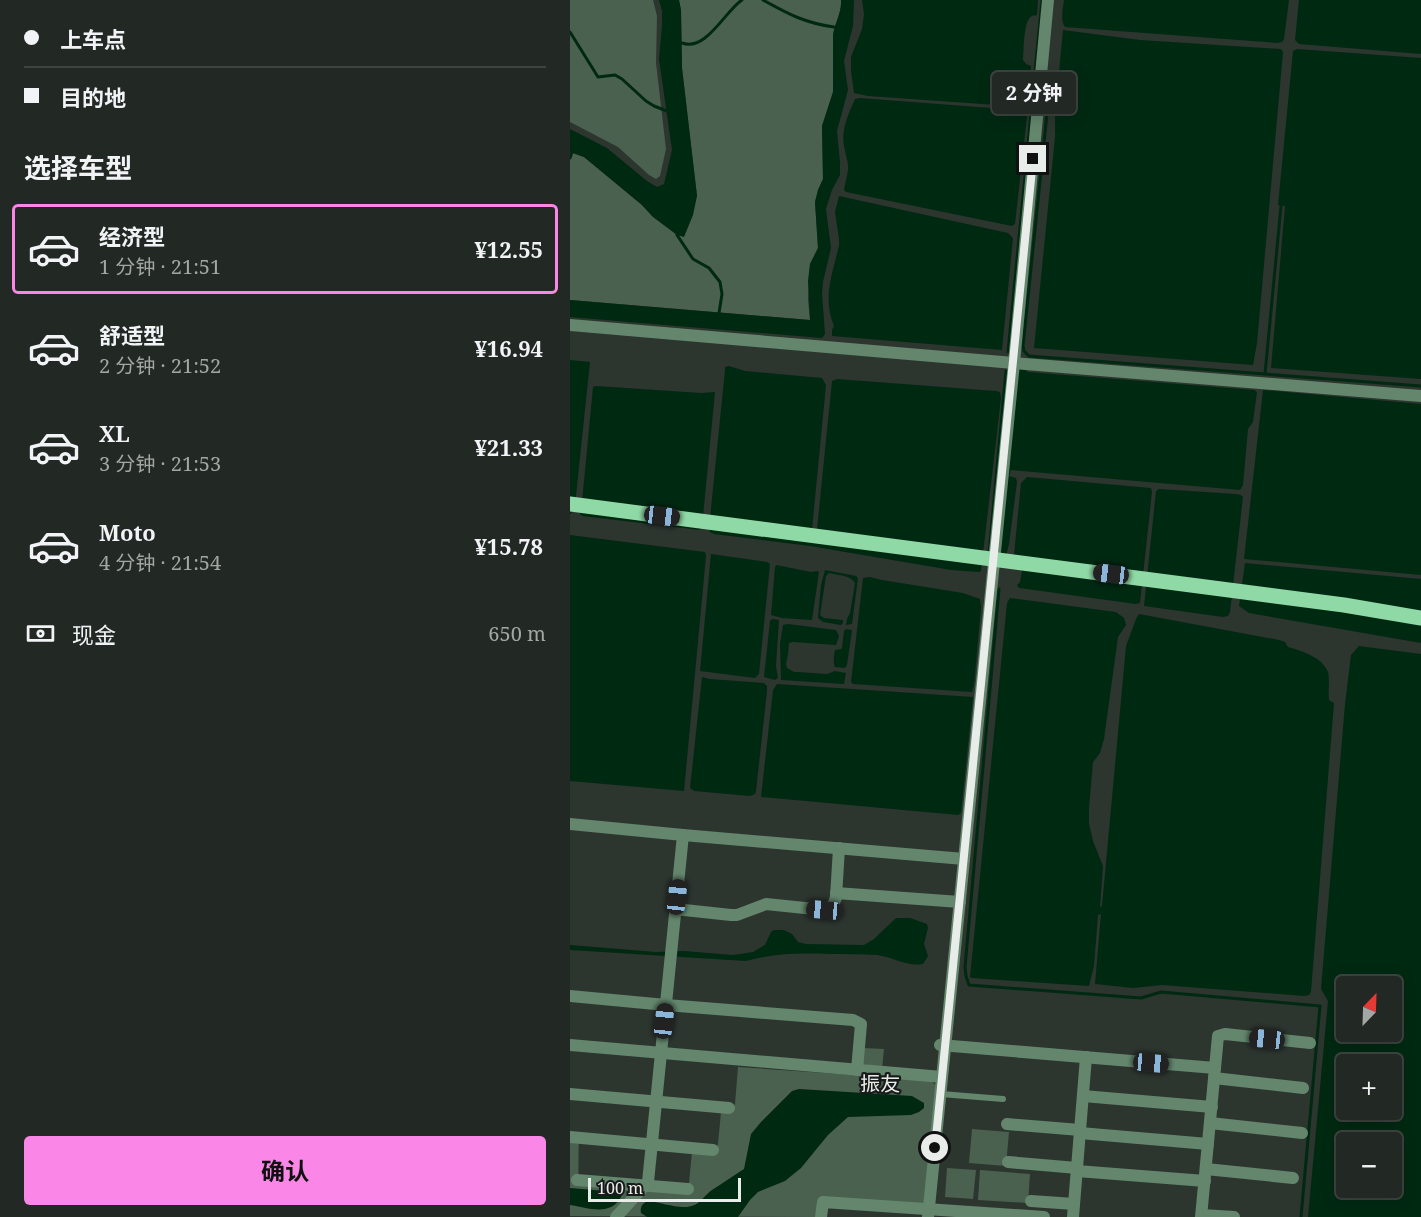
<!DOCTYPE html>
<html lang="zh">
<head>
<meta charset="utf-8">
<style>
  :root { --surface:#222823; --page:#2e3430; --text:#f1f3f6; --muted:#a2a6a6; --line:#3f4441; --accent:#fa87e7 }
  body { margin:0; font-family:"Noto Serif","Noto Sans SC",serif; background:var(--page); color:var(--text); height:100vh; display:flex; flex-direction:column; font-size:22px; white-space:nowrap }
  * { box-sizing:border-box; margin:0 }
  p { font-size:20px; color:var(--muted) }
  .icon { flex:none; width:33px; height:33px; fill:none; stroke:currentColor; stroke-width:2; stroke-linecap:round; stroke-linejoin:round }
  .map { position:relative; flex:1; overflow:hidden }
  .panel { display:flex; flex-direction:column; background:var(--surface); width:570px }
  .panel>* { flex:none }
  .guide { display:grid; align-content:center; height:132px; padding:0 24px; background:var(--surface) }
  .needle { width:39px; rotate:23deg }
  .controls { position:absolute; left:766px; top:976px; display:grid; gap:12px }
  .controls a { display:grid; place-items:center; width:66px; height:66px; border-radius:6px; background:var(--surface); box-shadow:0 3px 15px #0003,0 0 0 2px var(--line); font-size:30px }
  .scale { position:absolute; left:18px; bottom:15px; width:153px; box-sizing:border-box; padding-left:6px; border:3px solid #e9edea; border-top:0; font-size:16px; line-height:21px; white-space:nowrap; color:#e9edea; -webkit-text-stroke:4px #181b19; paint-order:stroke }
  .end { position:absolute; width:27px; height:27px; margin:-14px; border:8px solid #e9edea; background:#111; box-shadow:0 0 0 3px #111 }
  .from { border-radius:50% }
  .bubble { position:absolute; height:42px; border-radius:6px; background:var(--surface); box-shadow:0 3px 15px #0003,0 0 0 2px var(--line); font-size:20px; font-weight:700; line-height:42px; text-align:center }
  .car { position:absolute; width:18px; height:36px; margin:-18px -9px; border-radius:8px; box-shadow:0 0 4px 2px #0007; background:linear-gradient(#222 24%,#8ab4d8 0 40%,#222 0 76%,#8ab4d8 0 86%,#222 0) }
  .guide b { display:flex; align-items:center; gap:21px; height:57px; font-size:22px }
  .guide b+b { border-top:2px solid var(--line) }
  .guide i { width:15px; height:15px; background:var(--text) }
  ul { padding:0; list-style:none }
  li { display:flex; align-items:center; gap:18px; height:90px; margin:0 12px 9px; padding:0 12px; border:3px solid transparent; border-radius:6px }
  li div { flex:1 }
  li b { display:block; font-size:22px }
  li em { font-style:normal; font-weight:700 }
  li.current { border-color:var(--accent) }
  li>.icon { width:54px; height:54px; stroke-width:1.5 }
  h2 { padding:0 24px; font-size:27px; line-height:72px }
  .pay { display:flex; align-items:center; gap:15px; height:66px; padding:0 24px; font-size:22px }
  .pay p { margin-inline-start:auto }
  .action { display:flex; gap:12px; margin-top:auto; padding:12px 24px }
  .action a { flex:1; height:69px; border-radius:6px; background:var(--accent); color:#111; font-size:24px; font-weight:700; line-height:69px; text-align:center }
  main { display:flex; flex:1; min-height:0 }
  .map>svg:first-child { display:block }
</style>
</head>
<body>
<main>
<section class="panel">
<div class="guide">
<b><i class="from"></i>上车点</b>
<b><i></i>目的地</b>
</div>
<h2>选择车型</h2>
<ul>
<li class="current"><svg class="icon" aria-label="car" viewBox="0 0 24 24"><path d="M5 17H2v-5l4-1 3-4h7l3 4 3 1v5h-3M9 17h6M6 11h13"/><circle cx="7" cy="17" r="2"/><circle cx="17" cy="17" r="2"/></svg><div><b>经济型</b><p>1 分钟 · 21:51</p></div><em>¥12.55</em></li>
<li><svg class="icon" aria-label="car" viewBox="0 0 24 24"><path d="M5 17H2v-5l4-1 3-4h7l3 4 3 1v5h-3M9 17h6M6 11h13"/><circle cx="7" cy="17" r="2"/><circle cx="17" cy="17" r="2"/></svg><div><b>舒适型</b><p>2 分钟 · 21:52</p></div><em>¥16.94</em></li>
<li><svg class="icon" aria-label="car" viewBox="0 0 24 24"><path d="M5 17H2v-5l4-1 3-4h7l3 4 3 1v5h-3M9 17h6M6 11h13"/><circle cx="7" cy="17" r="2"/><circle cx="17" cy="17" r="2"/></svg><div><b>XL</b><p>3 分钟 · 21:53</p></div><em>¥21.33</em></li>
<li><svg class="icon" aria-label="car" viewBox="0 0 24 24"><path d="M5 17H2v-5l4-1 3-4h7l3 4 3 1v5h-3M9 17h6M6 11h13"/><circle cx="7" cy="17" r="2"/><circle cx="17" cy="17" r="2"/></svg><div><b>Moto</b><p>4 分钟 · 21:54</p></div><em>¥15.78</em></li>
</ul>
<div class="pay"><svg class="icon" aria-label="cash" viewBox="0 0 24 24"><path d="M3 7h18v10H3z"/><circle cx="12" cy="12" r="2"/></svg>现金<p>650 m</p></div>
<div class="action"><a>确认</a></div>
</section>
<div class="map">
<svg width="851" height="1217" viewBox="0 0 851 1217">
  <rect width="100%" height="100%" fill="#2d352f"/>
  <!-- green -->
  <g fill="#4a6150">
    <polygon points="0,0 83,0 87,16 86,63 96,149 90,176 86,179 79,175 48,147 0,122"/>
    <path d="M 109,0 L 271,0 C 272,12 265,23 263,35 L 263,92 L 252,126 L 253,179 L 248,190 L 245,202 L 248,248 L 240,264 L 238,300 L 240,320 L 0,300 L 0,152 L 14,157 L 72,205 L 83,217 L 127,196 L 112,68 L 111,11 Z"/>
    <polygon points="293,1048 314,1049 312,1069 293,1064"/>
    <path d="M 168,1067 L 359,1080 L 366,1085 L 354,1203 L 350,1206 L 249,1197 L 248,1217 L 0,1216 L 0,1139 L 9,1140 C 8,1155 9,1169 8,1184 L 118,1193 L 122,1152 L 143,1154 L 148,1144 L 151,1112 L 159,1113 L 165,1104 Z"/>
    <polygon points="402,1129 439,1132 436,1166 399,1163"/>
    <polygon points="377,1168 406,1170 403,1199 375,1197"/>
    <polygon points="410,1170 460,1174 458,1203 408,1200"/>
  </g>
  <!-- water -->
  <g fill="#002912" fill-rule="evenodd">
    <polygon points="89,0 109,0 111,10 112,68 127,196 123,215 114,237 107,235 83,217 72,205 14,157 0,152 0,129 37,148 77,181 87,187 94,184 102,150 89,59 92,25 92,11"/>
    <path d="M 271,0 L 284,0 L 283,26 L 274,61 L 278,90 L 267,131 L 270,162 L 270,175 L 262,190 L 256,209 L 261,248 L 253,282 L 252,293 L 255,334 L 252,338 L 0,317 L 0,300 L 240,320 L 238,281 L 240,264 L 248,248 L 245,202 L 248,190 L 253,179 L 252,126 L 263,92 L 263,35 C 265,23 272,12 271,0 Z"/>
    <path d="M 292,0 L 468,0 L 467,15 C 465,16 463,15 462,16 C 453,20 454,51 453,60 L 456,64 L 461,66 L 458,104 L 456,107 L 298,96 L 284,93 L 281,71 L 281,57 L 292,29 L 294,14 Z"/>
    <path d="M 494,0 L 719,0 L 714,39 L 712,42 L 707,43 L 495,27 C 490,20 493,8 494,0 Z"/>
    <polygon points="729,0 851,0 851,54 729,44 725,40"/>
    <polygon points="493,30 570,40 711,49 713,52 687,343 683,365 464,348 485,137 485,114"/>
    <polygon points="727,49 851,58 851,379 701,368 715,206 708,205 723,51"/>
    <path d="M 290,98 L 449,110 L 454,113 L 457,117 L 445,224 L 442,226 L 276,192 L 274,190 C 275,183 277,177 278,170 C 279,162 275,154 274,146 C 271,129 278,115 285,99 Z"/>
    <path d="M 269,196 L 438,233 L 443,238 L 432,350 L 262,336 L 262,330 L 264,326 C 252,297 263,273 269,245 L 269,239 L 265,212 Z"/>
    <polygon points="0,360 20,362 5,505 1,514 0,514"/>
    <polygon points="159,366 175,371 252,378 256,385 241,540 246,539 262,381 267,379 426,391 430,392 431,398 411,571 409,572 381,570 240,546 144,534 140,532 139,528 155,370 155,367"/>
    <polygon points="452,367 458,372 684,390 687,392 683,422 678,429 673,485 670,490 441,470 439,476 446,478 447,482 439,544 436,556 427,560 448,368"/>
    <polygon points="26,386 131,393 145,392 133,517 130,530 12,516 10,514 12,502 23,387"/>
    <polygon points="693,390 851,404 851,575 674,559"/>
    <polygon points="457,477 581,488 582,492 570,603 566,604 449,588 447,585 450,582 453,565 444,555 451,483"/>
    <polygon points="589,489 666,494 671,495 673,497 660,612 658,616 653,617 574,606 586,491"/>
    <polygon points="0,535 135,552 136,556 114,791 0,781"/>
    <polygon points="141,554 197,562 200,564 189,674 185,678 130,671"/>
    <polygon points="675,563 851,579 851,643 679,613 669,606"/>
    <polygon points="206,565 241,572 247,571 249,572 242,620 212,618 201,615 205,567"/>
    <path d="M 255,570 L 286,576 L 288,578 L 282,624 L 276,625 L 277,619 L 280,613 L 285,583 C 280,575 267,575 259,573 L 256,576 L 250,615 L 254,618 L 273,620 L 273,623 L 271,625 L 253,622 L 248,618 L 251,585 Z"/>
    <polygon points="300,577 312,580 393,593 410,599 411,608 404,685 402,692 283,684 281,682 293,578"/>
    <path d="M 440,598 L 546,612 L 554,618 L 556,625 L 548,637 L 534,739 L 530,753 L 523,762 L 519,808 L 519,824 L 523,841 L 533,866 L 530,907 L 532,906 L 556,646 L 566,619 L 569,614 L 709,640 L 715,642 L 718,647 C 732,651 752,657 758,672 C 760,680 758,692 759,700 L 764,703 L 741,992 L 739,995 L 734,996 L 592,985 L 563,988 L 525,984 L 531,914 L 528,915 L 524,966 L 519,986 L 402,978 L 400,977 L 437,603 Z"/>
    <polygon points="202,619 209,620 206,666 208,678 205,680 194,677 200,621"/>
    <polygon points="218,624 266,630 269,636 266,645 223,642 219,643 218,654 216,664 217,668 224,672 228,672 257,674 265,671 276,673 274,684 211,680 210,643 213,625"/>
    <path d="M 276,629 L 282,630 L 277,665 L 275,668 L 265,667 C 263,663 264,654 265,650 L 271,649 L 272,648 L 274,631 Z"/>
    <path d="M 789,646 L 851,654 L 851,1217 L 738,1217 L 758,1001 L 751,989 L 775,704 L 781,655 ZM 777,987 L 822,987 L 822,1032 L 777,1032 ZM 777,1065 L 822,1065 L 822,1110 L 777,1110 ZM 777,1143 L 822,1143 L 822,1188 L 777,1188 Z"/>
    <polygon points="132,677 140,679 194,683 197,686 197,691 186,791 185,794 180,796 124,791 120,788"/>
    <polygon points="207,684 403,697 391,813 388,815 191,797 203,690"/>
    <path d="M 326,918 L 340,918 L 357,924 L 358,928 L 354,944 L 358,956 L 353,964 C 337,967 323,957 307,955 C 291,954 276,954 260,954 C 229,953 206,953 176,961 L 0,950 L 0,945 L 86,952 L 114,951 L 163,955 L 183,952 L 195,945 L 201,932 L 204,930 L 214,930 L 222,934 L 228,942 L 236,944 L 294,945 L 304,939 Z"/>
    <path d="M 229,1089 L 342,1096 L 354,1103 L 354,1108 L 349,1112 L 341,1115 L 278,1117 L 258,1135 L 231,1168 L 215,1181 L 188,1192 L 180,1200 L 168,1217 L 77,1217 L 71,1213 C 70,1207 72,1204 77,1201 C 89,1202 102,1207 114,1207 C 130,1207 132,1197 142,1190 C 153,1183 163,1176 174,1169 L 181,1134 L 191,1122 L 222,1091 Z"/>
    <path d="M 0,1188 L 48,1192 L 52,1195 C 42,1217 19,1208 0,1205 Z"/>
  </g>
  <g fill="none" stroke-linecap="round" stroke-linejoin="round">
    <!-- stream -->
    <g stroke="#002912" stroke-width="3">
      <path d="M 193,0 C 218,14 235,23 264,27"/>
      <polyline points="0,32 28,77 45,75 52,79 76,101 84,106 97,111"/>
      <path d="M 112,43 C 136,52 155,11 172,0"/>
      <polyline points="479,94 453,346 454,351 459,356 851,386"/>
      <polyline points="0,158 2,152"/>
      <polyline points="107,235 123,259 139,268 150,282 152,294 149,313"/>
      <polyline points="438,352 472,0"/>
      <polyline points="695,374 711,206"/>
      <polyline points="419,554 436,371"/>
      <polyline points="429,589 395,967 396,976 399,985 571,998 591,992 750,1006 731,1217"/>
    </g>
    <!-- lane -->
    <polyline stroke="#63866d" stroke-width="6" points="371,1094 433,1099"/>
    <!-- street -->
    <g stroke="#63866d" stroke-width="12">
      <polyline points="0,325 444,363 851,396"/>
      <polyline points="0,824 113,835 394,859"/>
      <polyline points="266,893 390,902"/>
      <path d="M 105,909 L 161,915 L 167,915 L 196,904 L 254,910 C 261,909 264,905 266,897 L 269,848"/>
      <polyline points="0,996 96,1005 283,1020 291,1024 287,1070"/>
      <polyline points="0,1045 372,1077"/>
      <polyline points="370,1045 645,1068"/>
      <polyline points="644,1078 733,1088"/>
      <polyline points="0,1094 159,1108"/>
      <polyline points="513,1096 642,1107"/>
      <polyline points="640,1123 732,1133"/>
      <polyline points="437,1124 510,1130"/>
      <polyline points="510,1133 638,1144"/>
      <polyline points="0,1137 143,1150"/>
      <polyline points="438,1162 507,1168"/>
      <polyline points="636,1169 723,1178"/>
      <polyline points="507,1171 635,1181"/>
      <polyline points="7,1180 118,1189"/>
      <polyline points="461,1201 504,1204"/>
      <polyline points="632,1215 664,1217"/>
      <polyline points="46,1217 78,1182 113,835"/>
      <polyline points="251,1217 253,1202 474,1217"/>
      <polyline points="358,1217 444,363 478,0"/>
      <polyline points="503,1217 516,1057"/>
      <polyline points="631,1217 648,1036 655,1034 740,1043"/>
    </g>
    <!-- primary -->
    <polyline stroke="#8fd9a6" stroke-width="15" points="0,504 774,605 851,618"/>
  </g>
  <g fill="none" stroke-linecap="round" stroke-linejoin="round">
    <!-- route -->
    <polyline stroke="#e9edea" stroke-width="8" points="365,1148 463,159"/>
  </g>
  <g text-anchor="middle" dominant-baseline="central" stroke-width="4.5" stroke-linejoin="round" paint-order="stroke">
    <!-- quarter labels -->
    <g font-size="20" fill="#e9edea" stroke="#181b19">
      <text x="310" y="1083">振友</text>
    </g>
  </g>
</svg>
<div class="controls">
<a><svg class="needle" viewBox="-14 -14 28 28"><path d="M0-13l5 13h-10z" fill="#e53935"/><path d="M0 13l5-13h-10z" fill="#a2a6a6"/></svg></a>
<a>+</a>
<a>−</a>
</div>
<div class="scale">100 m</div>
<i class="end from" style="left:365px;top:1148px"></i>
<i class="end" style="left:463px;top:159px"></i>
<div class="bubble" style="left:422px;top:72px;width:84px">2 分钟</div>
<i class="car" style="left:92px;top:516px;rotate:97deg"></i>
<i class="car" style="left:541px;top:574px;rotate:277deg"></i>
<i class="car" style="left:107px;top:897px;rotate:6deg"></i>
<i class="car" style="left:254px;top:910px;rotate:275deg"></i>
<i class="car" style="left:94px;top:1021px;rotate:6deg"></i>
<i class="car" style="left:697px;top:1039px;rotate:276deg"></i>
<i class="car" style="left:581px;top:1063px;rotate:95deg"></i>
</div>
</main>
</body>
</html>
